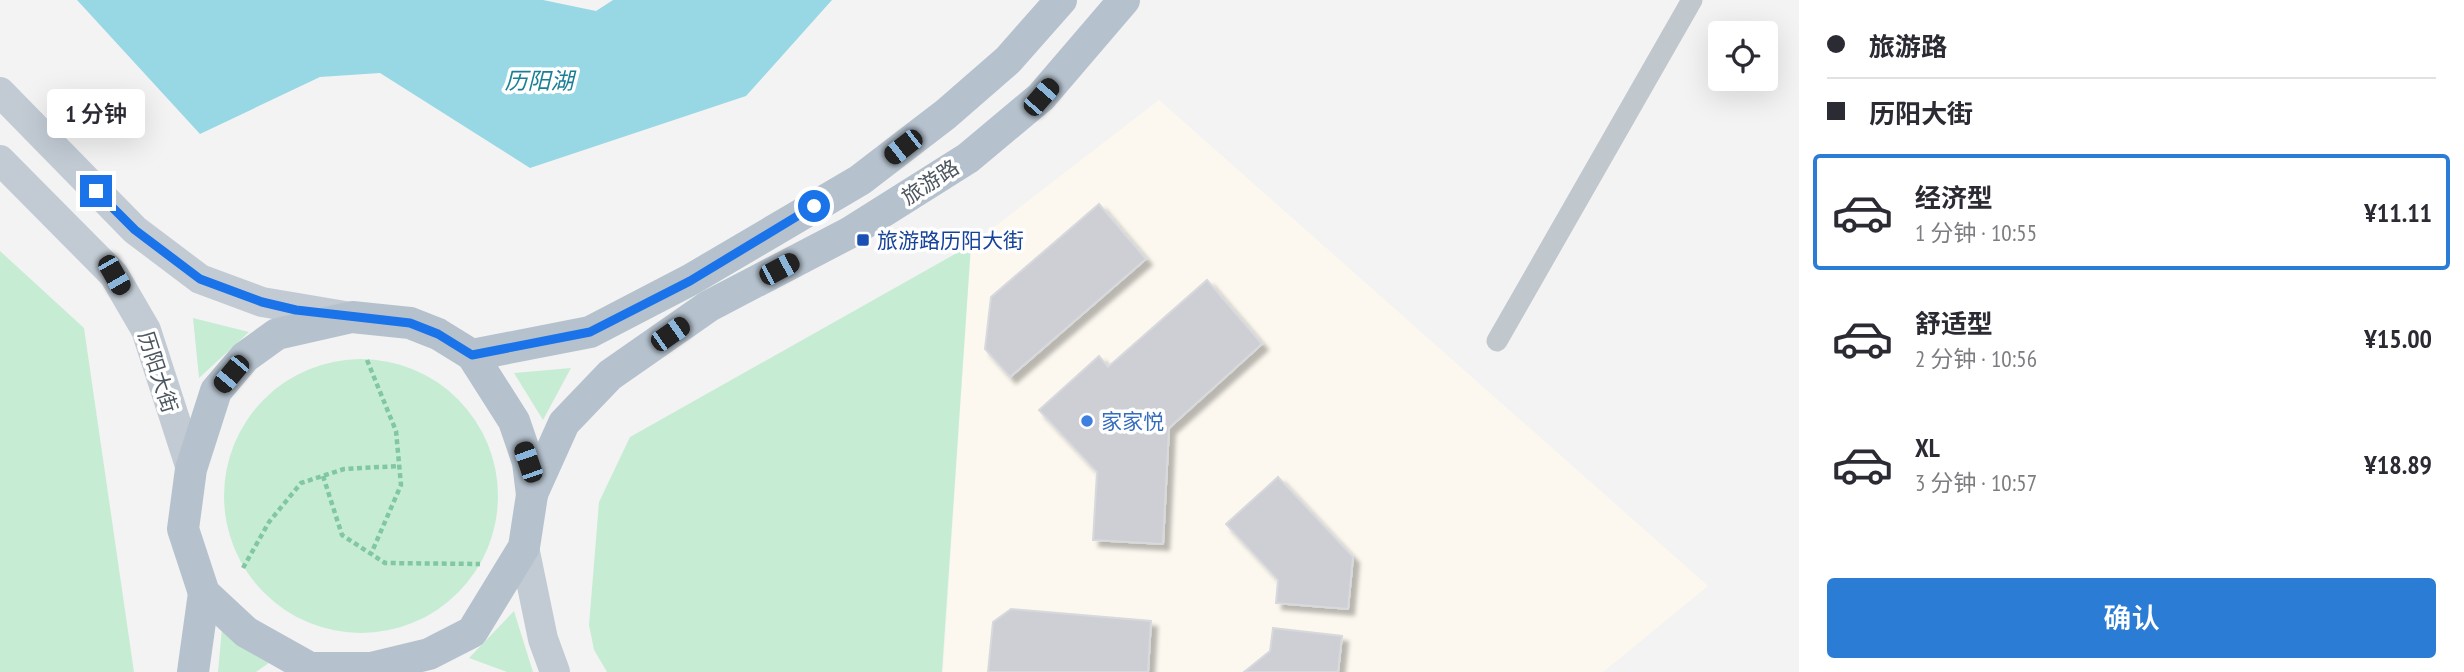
<!DOCTYPE html>
<html lang="zh">
<head>
<meta charset="utf-8">
<style>
  :root { --surface:#fff; --page:#f2f2f3; --text:#2b2b33; --muted:#7c7c81; --line:#e1e1e2; --accent:#2b7cd5 }
  body { margin:0; font-family:"PT Sans Narrow","Noto Sans SC",sans-serif; background:var(--page); color:var(--text); height:100vh; display:flex; flex-direction:column; font-size:26px; white-space:nowrap }
  * { box-sizing:border-box; margin:0 }
  p { font-size:23px; color:var(--muted) }
  .icon { flex:none; width:38px; height:38px; fill:none; stroke:currentColor; stroke-width:2; stroke-linecap:round; stroke-linejoin:round }
  .map { position:relative; flex:1; overflow:hidden }
  .drawer { display:flex; flex-direction:column; background:var(--surface); width:665px }
  .drawer>* { flex:none }
  .hud { display:grid; align-content:center; height:154px; padding:0 28px; background:var(--surface) }
  .buttons { position:absolute; left:1708px; top:21px; display:grid; gap:14px }
  .buttons a { display:grid; place-items:center; width:70px; height:70px; border-radius:7px; background:var(--surface); box-shadow:0 7px 28px #0002; font-size:35px }
  .end { position:absolute; width:32px; height:32px; margin:-16px; border:9px solid #1a73e8; background:#fff; box-shadow:0 0 0 4px #fff }
  .from { border-radius:50% }
  .bubble { position:absolute; height:49px; border-radius:7px; background:var(--surface); box-shadow:0 7px 28px #0002; font-size:23px; font-weight:600; line-height:49px; text-align:center }
  .car { position:absolute; width:21px; height:42px; margin:-21px -10px; border-radius:9px; box-shadow:0 0 5px 2px #0007; background:linear-gradient(#222 24%,#8ab4d8 0 40%,#222 0 76%,#8ab4d8 0 86%,#222 0) }
  .hud b { display:flex; align-items:center; gap:24px; height:66px; font-size:26px }
  .hud b+b { border-top:2px solid var(--line) }
  .hud i { width:18px; height:18px; background:var(--text) }
  ul { padding:0; list-style:none }
  li { display:flex; align-items:center; gap:21px; height:116px; margin:0 14px 10px; padding:0 14px; border:4px solid transparent; border-radius:7px }
  li div { flex:1 }
  li b { display:block; font-size:26px }
  li em { font-style:normal; font-weight:600 }
  li.selected { border-color:var(--accent) }
  li>.icon { width:63px; height:63px; stroke-width:1.5 }
  .primary-button { display:flex; gap:14px; margin-top:auto; padding:14px 28px }
  .primary-button a { flex:1; height:80px; border-radius:7px; background:var(--accent); color:#fff; font-size:28px; font-weight:600; line-height:80px; text-align:center }
  main { display:flex; flex:1; min-height:0 }
  .map>svg:first-child { display:block }
</style>
</head>
<body>
<main>
<div class="map">
<svg width="1799" height="672" viewBox="0 0 1799 672">
  <defs>
    <filter id="shadow"><feDropShadow dx="6" dy="6" stdDeviation="2" flood-color="#0004"/></filter>
  </defs>
  <rect width="100%" height="100%" fill="#f4f3f3"/>
  <!-- commercial -->
  <polygon fill="#fcf8ef" points="1159,100 1708,586 1603,672 943,672 971,245"/>
  <!-- green -->
  <g fill="#c6edd4">
    <polygon points="971,245 942,672 607,672 594,650 589,625 599,502 630,437"/>
    <polygon points="0,251 84,328 134,672 0,672"/>
    <polygon points="193,318 249,332 199,378"/>
    <circle cx="361" cy="496" r="137"/>
    <polygon points="571,368 543,420 514,373"/>
    <polygon points="514,611 533,672 507,672 469,658"/>
    <polygon points="222,628 276,658 256,672 218,672"/>
  </g>
  <!-- water -->
  <polygon fill="#98d8e5" points="77,0 543,0 596,11 613,0 832,0 746,96 530,168 380,73 320,77 200,134"/>
  <!-- building -->
  <g fill="#cdcfd4" stroke="#d7d9dd" stroke-width="2" filter="url(#shadow)">
    <polygon points="1099,204 1146,259 1010,377 985,349 991,297"/>
    <polygon points="1207,280 1262,344 1169,428 1163,544 1093,540 1097,472 1039,410 1099,356 1108,367"/>
    <polygon points="1278,477 1353,557 1348,609 1276,603 1278,580 1226,524"/>
    <polygon points="1011,609 1151,621 1148,672 988,672 993,622"/>
    <polygon points="1273,628 1342,636 1338,672 1244,672 1270,651"/>
  </g>
  <g fill="none" stroke-linecap="round" stroke-linejoin="round">
    <!-- path -->
    <g stroke="#81c8a2" stroke-width="4.5" stroke-dasharray="5 3.5" stroke-linecap="butt">
      <polyline points="367,360 396,431 401,485 371,554"/>
      <polyline points="323,476 342,535 385,563 480,564"/>
      <polyline points="243,568 269,522 301,483 344,469 399,466"/>
    </g>
    <!-- street -->
    <polyline stroke="#c0c7cd" stroke-width="21" points="1497,341 1692,0"/>
    <!-- secondary -->
    <g stroke="#c2cbd4" stroke-width="30">
      <polyline points="0,92 135,230 200,279 262,302 345,316"/>
      <polyline points="0,160 114,275 146,330 191,469"/>
      <polyline points="524,547 543,639 555,672"/>
    </g>
    <!-- primary -->
    <g stroke="#b5c2ce" stroke-width="32">
      <polygon points="352,317 410,323 438,334 472,355 514,421 528,462 532,495 524,547 472,632 429,654 371,668 310,668 246,632 204,593 183,529 191,469 216,391 245,357 277,334"/>
      <polyline points="472,355 590,332 690,280 860,180 946,114 1008,60 1061,0"/>
      <polyline points="532,494 564,423 610,375 709,306 849,233 968,158 1041,97 1124,0"/>
      <polyline points="193,672 204,593"/>
    </g>
  </g>
  <g fill="none" stroke-linecap="round" stroke-linejoin="round">
    <!-- route -->
    <polyline stroke="#1a73e8" stroke-width="9" points="96,191 135,230 200,279 262,302 296,310 410,323 438,334 472,355 590,332 690,281 814,206"/>
  </g>
  <!-- markers -->
  <rect fill="#1a4fb4" stroke="#fff" stroke-width="2.5" x="856" y="233" width="14" height="14" rx="3.5"/>
  <circle fill="#3f7fe0" stroke="#fff" stroke-width="2.5" cx="1087" cy="421" r="7"/>
  <g text-anchor="middle" dominant-baseline="central" stroke-width="7" stroke-linejoin="round" paint-order="stroke">
    <!-- street labels -->
    <g font-size="21" fill="#4c565e" stroke="#fff">
      <text transform="translate(930 182) rotate(-33)">旅游路</text>
      <text transform="translate(158 372) rotate(72)">历阳大街</text>
    </g>
    <!-- transit labels -->
    <g font-size="21" fill="#164399" stroke="#fff" text-anchor="start">
      <text x="877" y="240">旅游路历阳大街</text>
    </g>
    <!-- shop labels -->
    <g font-size="21" fill="#366cbe" stroke="#fff" text-anchor="start">
      <text x="1101" y="421">家家悦</text>
    </g>
    <!-- water labels -->
    <g font-size="23" font-style="italic" fill="#197f94" stroke="#fff">
      <text x="539" y="80">历阳湖</text>
    </g>
  </g>
</svg>
<div class="buttons">
<a><svg class="icon" aria-label="locate" viewBox="0 0 24 24"><circle cx="12" cy="12" r="6"/><path d="M12 2v4M12 18v4M2 12h4M18 12h4"/></svg></a>
</div>
<i class="end from" style="left:814px;top:206px"></i>
<i class="end" style="left:96px;top:191px"></i>
<div class="bubble" style="left:47px;top:89px;width:98px">1 分钟</div>
<i class="car" style="left:1041px;top:97px;rotate:41deg"></i>
<i class="car" style="left:903px;top:147px;rotate:232deg"></i>
<i class="car" style="left:779px;top:269px;rotate:62deg"></i>
<i class="car" style="left:114px;top:275px;rotate:150deg"></i>
<i class="car" style="left:670px;top:334px;rotate:55deg"></i>
<i class="car" style="left:231px;top:374px;rotate:220deg"></i>
<i class="car" style="left:528px;top:462px;rotate:341deg"></i>
</div>
<section class="drawer">
<div class="hud">
<b><i class="from"></i>旅游路</b>
<b><i></i>历阳大街</b>
</div>
<ul>
<li class="selected"><svg class="icon" aria-label="car" viewBox="0 0 24 24"><path d="M5 17H2v-5l4-1 3-4h7l3 4 3 1v5h-3M9 17h6M6 11h13"/><circle cx="7" cy="17" r="2"/><circle cx="17" cy="17" r="2"/></svg><div><b>经济型</b><p>1 分钟 · 10:55</p></div><em>¥11.11</em></li>
<li><svg class="icon" aria-label="car" viewBox="0 0 24 24"><path d="M5 17H2v-5l4-1 3-4h7l3 4 3 1v5h-3M9 17h6M6 11h13"/><circle cx="7" cy="17" r="2"/><circle cx="17" cy="17" r="2"/></svg><div><b>舒适型</b><p>2 分钟 · 10:56</p></div><em>¥15.00</em></li>
<li><svg class="icon" aria-label="car" viewBox="0 0 24 24"><path d="M5 17H2v-5l4-1 3-4h7l3 4 3 1v5h-3M9 17h6M6 11h13"/><circle cx="7" cy="17" r="2"/><circle cx="17" cy="17" r="2"/></svg><div><b>XL</b><p>3 分钟 · 10:57</p></div><em>¥18.89</em></li>
</ul>
<div class="primary-button"><a>确认</a></div>
</section>
</main>
</body>
</html>
